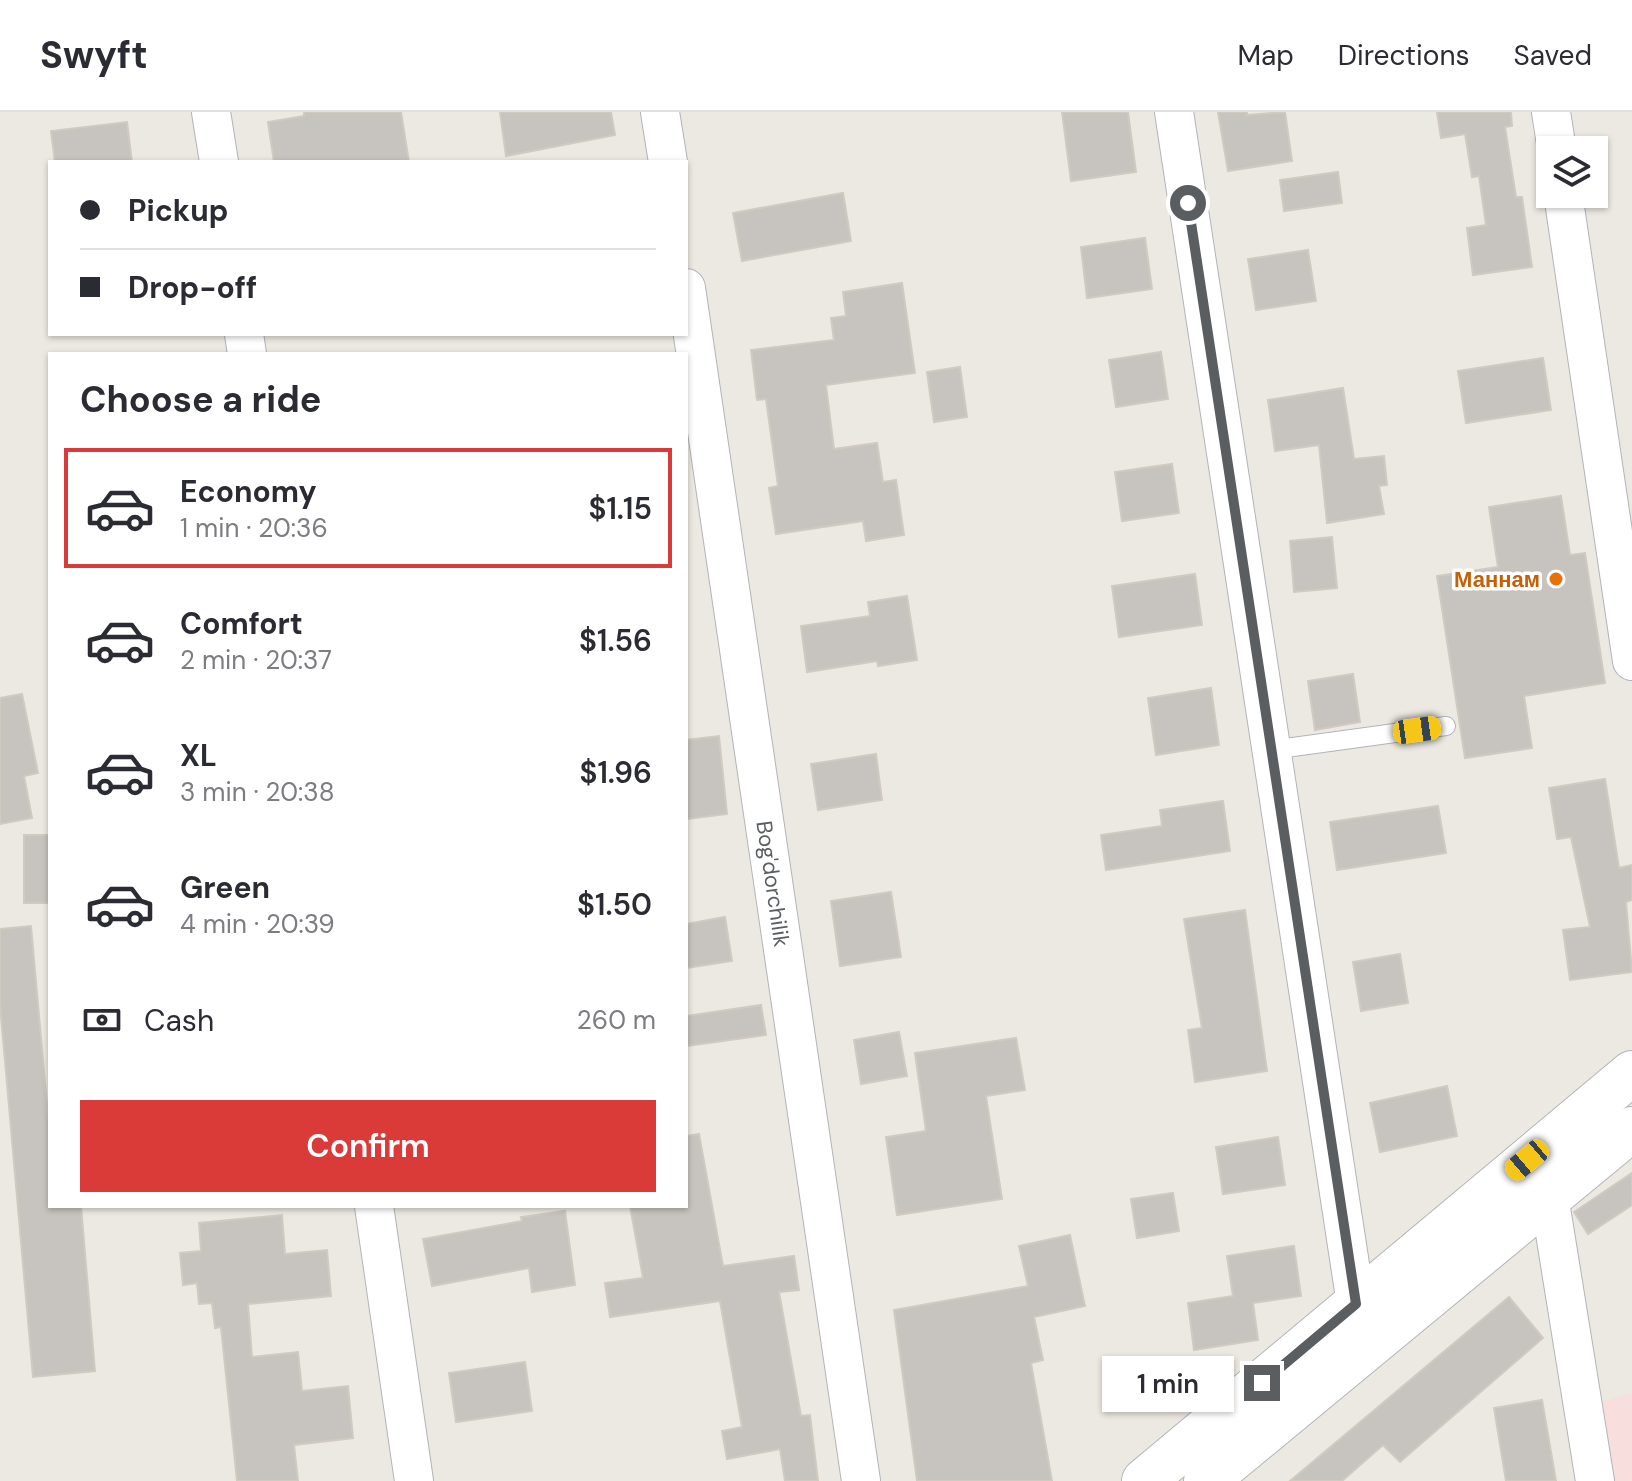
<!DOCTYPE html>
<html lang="en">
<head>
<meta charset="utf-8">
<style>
  :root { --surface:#fff; --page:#f7f7f7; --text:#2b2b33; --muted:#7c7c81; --line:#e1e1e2; --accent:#db3b38 }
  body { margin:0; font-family:"DM Sans",sans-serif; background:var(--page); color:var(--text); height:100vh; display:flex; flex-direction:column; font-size:30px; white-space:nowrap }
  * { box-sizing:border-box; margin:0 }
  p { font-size:26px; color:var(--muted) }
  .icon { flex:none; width:44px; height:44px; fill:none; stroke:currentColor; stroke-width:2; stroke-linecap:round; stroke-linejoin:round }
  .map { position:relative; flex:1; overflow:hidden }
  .panel { position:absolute; left:48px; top:240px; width:640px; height:856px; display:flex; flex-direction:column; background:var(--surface); border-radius:0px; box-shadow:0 2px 6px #0004 }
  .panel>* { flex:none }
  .guide { position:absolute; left:48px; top:48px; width:640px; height:176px; border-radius:0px; box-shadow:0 2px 6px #0004; display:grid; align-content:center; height:176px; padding:0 32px; background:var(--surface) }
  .tools { position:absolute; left:1536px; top:24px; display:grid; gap:16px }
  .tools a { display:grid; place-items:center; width:72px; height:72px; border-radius:0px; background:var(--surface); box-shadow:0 2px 6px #0004; font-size:40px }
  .end { position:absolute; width:36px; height:36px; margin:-18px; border:10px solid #5a5e61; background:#fff; box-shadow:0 0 0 4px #fff }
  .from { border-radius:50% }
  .bubble { position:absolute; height:56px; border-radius:0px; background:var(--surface); box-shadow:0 2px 6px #0004; font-size:26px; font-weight:600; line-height:56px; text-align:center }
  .car { position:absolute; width:24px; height:48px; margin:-24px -12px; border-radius:10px; box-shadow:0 0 6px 2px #0007; background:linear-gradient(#f5c518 24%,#345 0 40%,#f5c518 0 76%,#345 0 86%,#f5c518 0) }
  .guide b { display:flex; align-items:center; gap:28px; height:76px; font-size:30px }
  .guide b+b { border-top:2px solid var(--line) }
  .guide i { width:20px; height:20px; background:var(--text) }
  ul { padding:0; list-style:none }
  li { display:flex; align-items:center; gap:24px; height:120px; margin:0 16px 12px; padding:0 16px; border:4px solid transparent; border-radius:0px }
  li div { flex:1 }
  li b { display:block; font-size:30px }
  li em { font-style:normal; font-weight:600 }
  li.active { border-color:var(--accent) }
  li>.icon { width:72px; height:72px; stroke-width:1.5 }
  h2 { padding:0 32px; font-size:36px; line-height:96px }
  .pay { display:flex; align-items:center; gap:20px; height:88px; padding:0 32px; font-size:30px }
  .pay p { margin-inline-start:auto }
  .button { display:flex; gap:16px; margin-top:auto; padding:16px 32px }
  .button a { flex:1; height:92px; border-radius:0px; background:var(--accent); color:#fff; font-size:32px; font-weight:600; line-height:92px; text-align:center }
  header { display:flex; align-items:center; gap:48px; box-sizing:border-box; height:112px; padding:0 40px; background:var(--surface); border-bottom:2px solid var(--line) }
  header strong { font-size:38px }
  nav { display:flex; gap:44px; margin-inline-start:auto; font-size:28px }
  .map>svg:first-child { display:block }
</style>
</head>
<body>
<header>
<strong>Swyft</strong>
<nav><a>Map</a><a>Directions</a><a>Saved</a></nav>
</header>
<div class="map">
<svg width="1632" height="1369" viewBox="0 0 1632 1369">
  <rect width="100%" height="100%" fill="#ece9e2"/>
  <!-- medical -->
  <polygon fill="#f8dfde" points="1632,1281 1632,1369 1610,1369 1597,1291"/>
  <!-- building -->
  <g fill="#c7c3be" stroke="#d0cac1" stroke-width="2">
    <polygon points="304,0 401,0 409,50 274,50 268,10 304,4"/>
    <polygon points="500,0 611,0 615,23 506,44"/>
    <polygon points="1062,0 1128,0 1136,60 1071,69"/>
    <polygon points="1218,0 1247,0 1247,3 1285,0 1292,49 1228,59"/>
    <polygon points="1437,0 1511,0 1512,14 1505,15 1516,85 1522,85 1532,155 1473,163 1467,116 1486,113 1479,64 1472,65 1465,22 1441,26"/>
    <polygon points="127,10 132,50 55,50 51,19"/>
    <polygon points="1338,60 1342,91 1284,99 1280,68"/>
    <polygon points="843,81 851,129 742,149 733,101"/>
    <polygon points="1145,126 1152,177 1087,186 1081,135"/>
    <polygon points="1308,138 1316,189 1256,198 1248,147"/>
    <polygon points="902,171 915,261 826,273 834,337 877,331 883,370 896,368 904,423 866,429 863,409 776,422 769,376 778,374 766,287 757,288 751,238 834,228 831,206 846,204 843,180"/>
    <polygon points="1161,240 1168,287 1116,295 1109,248"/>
    <polygon points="1543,246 1551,298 1466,311 1458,259"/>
    <polygon points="960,255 967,305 934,310 927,260"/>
    <polygon points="1343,276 1354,347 1384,344 1387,373 1379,374 1384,402 1327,411 1319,333 1275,339 1268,288"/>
    <polygon points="1172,352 1179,401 1122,409 1115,360"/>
    <polygon points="1561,384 1570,443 1585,441 1605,571 1524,584 1532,636 1465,646 1437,464 1498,455 1489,395"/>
    <polygon points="1332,425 1337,476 1294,480 1290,429"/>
    <polygon points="1195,462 1202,513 1119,525 1112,474"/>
    <polygon points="907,484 917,548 878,554 877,549 807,560 801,514 870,504 868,490"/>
    <polygon points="1353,562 1360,610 1315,618 1308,569"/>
    <polygon points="1211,576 1219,633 1156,643 1148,586"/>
    <polygon points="22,582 38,661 24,664 32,706 0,712 0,586"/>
    <polygon points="719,624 727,702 686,707 686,628"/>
    <polygon points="876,642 882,688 818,698 811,652"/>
    <polygon points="1605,667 1619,756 1632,753 1632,788 1626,790 1632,860 1570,868 1563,818 1590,815 1571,725 1557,727 1549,676"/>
    <polygon points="1223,689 1230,739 1106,758 1101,723 1162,714 1160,698"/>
    <polygon points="1438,694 1446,741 1337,758 1330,710"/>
    <rect x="24" y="723" width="26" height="68"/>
    <polygon points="891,780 901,845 840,854 831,789"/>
    <polygon points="1245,798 1267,959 1195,970 1188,918 1202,916 1184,807"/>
    <polygon points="725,805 732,849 686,856 686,812"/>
    <polygon points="31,814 50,1026 50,1094 81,1094 95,1259 33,1265 0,893 0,817"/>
    <polygon points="1400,842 1408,891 1361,899 1353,850"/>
    <polygon points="761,893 766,923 686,934 686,904"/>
    <polygon points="899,920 907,964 861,972 854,928"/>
    <polygon points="1016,926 1025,978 986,984 1002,1087 897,1103 886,1025 926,1019 915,941"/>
    <polygon points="1447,974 1457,1024 1380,1040 1370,991"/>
    <polygon points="699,1022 723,1154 794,1144 799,1178 779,1180 801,1304 810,1303 818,1369 785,1369 780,1337 727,1347 722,1319 742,1315 720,1189 610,1205 605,1171 643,1166 630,1094 686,1094 686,1024"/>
    <polygon points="1278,1025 1285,1073 1223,1082 1216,1035"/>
    <polygon points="1632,1061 1632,1093 1588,1122 1574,1100"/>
    <polygon points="1173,1081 1179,1119 1137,1126 1131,1087"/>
    <polygon points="565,1099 575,1173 532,1180 529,1156 432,1174 423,1127 522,1109 521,1105"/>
    <polygon points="282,1103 285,1142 327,1138 331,1184 248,1192 252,1245 298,1240 302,1279 348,1274 353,1326 294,1333 298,1369 237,1369 221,1215 215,1216 212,1191 199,1192 197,1171 183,1173 180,1141 201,1139 199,1111"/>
    <polygon points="1070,1123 1085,1194 1034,1205 1043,1248 1031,1251 1052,1369 917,1369 894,1198 1028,1174 1019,1134"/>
    <polygon points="1294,1134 1301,1184 1253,1191 1258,1228 1194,1238 1188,1191 1233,1184 1227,1144"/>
    <polygon points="1509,1185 1543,1226 1400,1350 1383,1333 1342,1369 1290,1369"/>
    <polygon points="525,1250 532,1299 456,1310 449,1261"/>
    <polygon points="1542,1288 1556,1369 1506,1369 1494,1296"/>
  </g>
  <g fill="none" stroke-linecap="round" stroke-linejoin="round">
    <!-- service casing -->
    <g stroke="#b2b4b8" stroke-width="20">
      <polyline id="service" points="1271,638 1446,614"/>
    </g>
    <!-- minor casing -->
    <g stroke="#b2b4b8" stroke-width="40">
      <g id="minor">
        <polyline points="211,0 219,50"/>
        <polyline points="660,0 668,50"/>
        <polyline points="1174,0 1356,1192"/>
        <polyline points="1551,0 1557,38"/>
        <polyline points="1563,82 1632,549"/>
        <path id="s1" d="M 686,176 L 861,1369"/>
        <polyline points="244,222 247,242"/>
        <polyline points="1549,1084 1595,1369"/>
        <polyline points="374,1094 414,1369"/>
      </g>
    </g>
    <!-- secondary casing -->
    <g stroke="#b1b5b8" stroke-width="46">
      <g id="secondary">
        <polyline points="1144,1369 1632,961"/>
        <polyline points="1206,1369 1632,1017"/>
      </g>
    </g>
    <!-- service -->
    <use href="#service" stroke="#fff" stroke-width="18"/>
    <!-- minor -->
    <use href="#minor" stroke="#fff" stroke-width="38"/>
    <!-- secondary -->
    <use href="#secondary" stroke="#fff" stroke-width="44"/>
  </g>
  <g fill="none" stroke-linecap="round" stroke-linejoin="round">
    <!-- route -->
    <polyline stroke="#5a5e61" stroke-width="10" points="1188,91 1356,1192 1262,1271"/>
  </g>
  <!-- markers -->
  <circle fill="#e8710a" stroke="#fff" stroke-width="3" cx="1556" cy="467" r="8"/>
  <g text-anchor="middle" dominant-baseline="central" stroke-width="7" stroke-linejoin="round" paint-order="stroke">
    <!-- food labels -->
    <g font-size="22" font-weight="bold" fill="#c56008" stroke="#fff" text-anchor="end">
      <text x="1540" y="467">Маннам</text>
    </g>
    <!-- street labels -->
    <g font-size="22" fill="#5a5e61" stroke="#fff">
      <text stroke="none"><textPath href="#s1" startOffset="602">Bog'dorchilik</textPath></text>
    </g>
  </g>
</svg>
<div class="tools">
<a><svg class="icon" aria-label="layers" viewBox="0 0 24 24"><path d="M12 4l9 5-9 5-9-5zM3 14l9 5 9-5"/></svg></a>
</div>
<i class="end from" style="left:1188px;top:91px"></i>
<i class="end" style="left:1262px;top:1271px"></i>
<div class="bubble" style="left:1102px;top:1244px;width:132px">1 min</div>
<i class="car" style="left:1417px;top:618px;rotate:82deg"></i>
<i class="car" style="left:1527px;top:1048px;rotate:230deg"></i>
<div class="guide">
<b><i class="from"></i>Pickup</b>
<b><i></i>Drop-off</b>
</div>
<section class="panel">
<h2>Choose a ride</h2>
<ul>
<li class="active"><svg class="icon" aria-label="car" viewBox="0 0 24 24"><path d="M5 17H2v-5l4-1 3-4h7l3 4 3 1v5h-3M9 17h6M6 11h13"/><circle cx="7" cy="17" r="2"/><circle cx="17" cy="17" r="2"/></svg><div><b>Economy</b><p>1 min · 20:36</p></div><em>$1.15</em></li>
<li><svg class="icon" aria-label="car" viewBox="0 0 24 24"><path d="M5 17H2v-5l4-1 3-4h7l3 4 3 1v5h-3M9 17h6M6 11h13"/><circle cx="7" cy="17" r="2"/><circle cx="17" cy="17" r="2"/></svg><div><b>Comfort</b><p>2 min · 20:37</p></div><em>$1.56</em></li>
<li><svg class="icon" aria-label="car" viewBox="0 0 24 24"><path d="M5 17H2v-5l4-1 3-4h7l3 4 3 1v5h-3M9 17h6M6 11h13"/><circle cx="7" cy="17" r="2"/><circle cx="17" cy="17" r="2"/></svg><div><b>XL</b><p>3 min · 20:38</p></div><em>$1.96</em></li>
<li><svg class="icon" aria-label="car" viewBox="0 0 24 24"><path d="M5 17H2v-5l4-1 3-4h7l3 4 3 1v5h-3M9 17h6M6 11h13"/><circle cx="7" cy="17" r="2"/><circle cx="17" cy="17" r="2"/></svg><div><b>Green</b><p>4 min · 20:39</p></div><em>$1.50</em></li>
</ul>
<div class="pay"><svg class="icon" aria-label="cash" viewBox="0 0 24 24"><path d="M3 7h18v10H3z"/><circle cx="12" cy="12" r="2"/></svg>Cash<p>260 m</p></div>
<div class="button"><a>Confirm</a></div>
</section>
</div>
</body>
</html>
